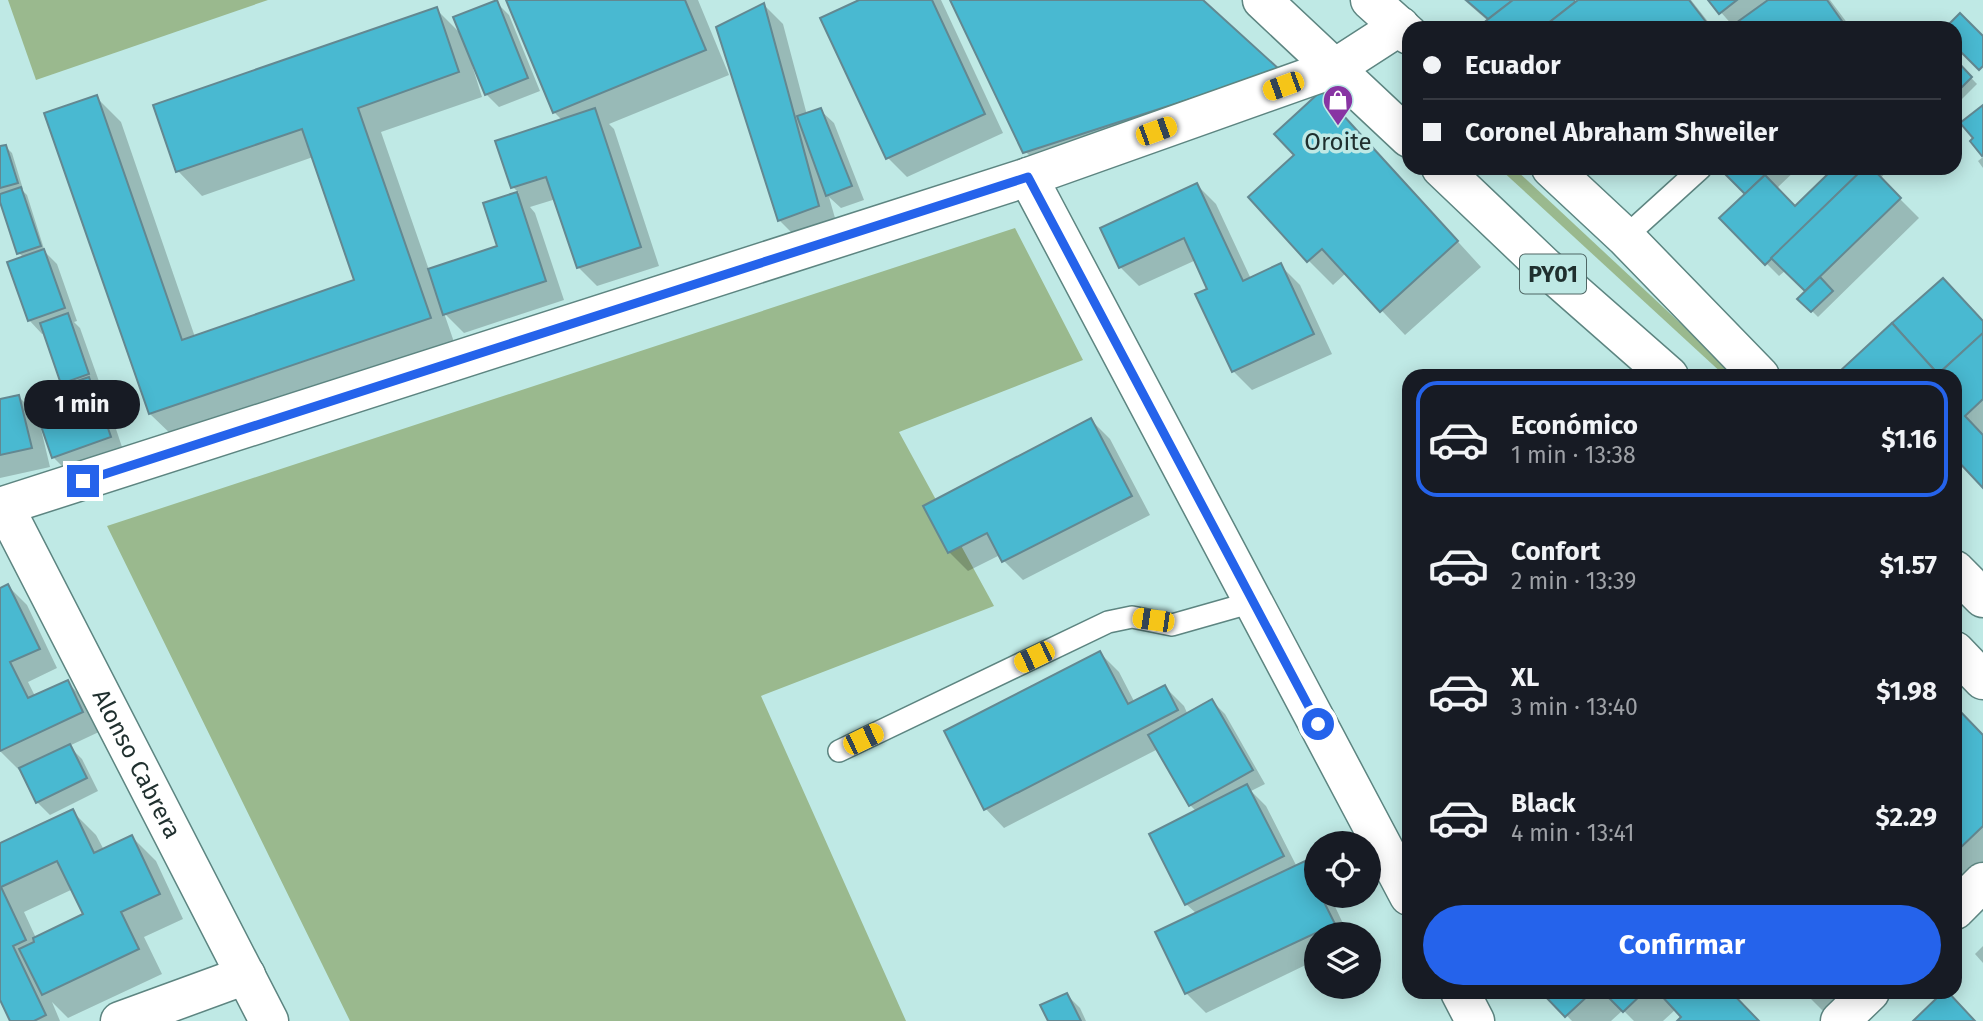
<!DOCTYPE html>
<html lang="es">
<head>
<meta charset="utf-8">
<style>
  :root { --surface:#171b24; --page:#242831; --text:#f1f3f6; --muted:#9ea1a6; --line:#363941; --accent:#2563eb }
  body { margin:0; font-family:"Fira Sans",sans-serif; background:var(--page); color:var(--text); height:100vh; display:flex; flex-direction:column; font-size:26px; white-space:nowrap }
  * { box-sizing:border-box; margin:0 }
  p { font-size:23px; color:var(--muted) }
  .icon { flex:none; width:38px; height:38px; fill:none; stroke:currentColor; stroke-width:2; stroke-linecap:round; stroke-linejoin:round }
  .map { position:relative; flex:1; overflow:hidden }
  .drawer { position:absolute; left:1402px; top:369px; width:560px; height:630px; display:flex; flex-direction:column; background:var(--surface); border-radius:21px; box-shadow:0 4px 18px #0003 }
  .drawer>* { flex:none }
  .banner { position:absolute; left:1402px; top:21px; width:560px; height:154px; border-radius:21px; box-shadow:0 4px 18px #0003; display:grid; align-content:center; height:154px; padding:0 21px; background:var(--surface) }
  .tools { position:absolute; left:1304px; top:831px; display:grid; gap:14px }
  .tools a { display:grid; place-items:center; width:77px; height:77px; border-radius:50%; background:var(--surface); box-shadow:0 4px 18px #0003; font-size:35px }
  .end { position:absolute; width:32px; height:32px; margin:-16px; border:9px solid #2563eb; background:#fff; box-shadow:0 0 0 4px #fff }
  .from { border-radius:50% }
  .bubble { position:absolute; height:49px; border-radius:24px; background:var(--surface); box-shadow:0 4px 18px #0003; font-size:23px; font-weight:700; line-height:49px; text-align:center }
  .car { position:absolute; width:21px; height:42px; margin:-21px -10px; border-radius:9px; box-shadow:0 0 5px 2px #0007; background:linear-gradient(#f5c518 24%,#345 0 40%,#f5c518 0 76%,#345 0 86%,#f5c518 0) }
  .banner b { display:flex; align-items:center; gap:24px; height:66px; font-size:26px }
  .banner b+b { border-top:2px solid var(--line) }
  .banner i { width:18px; height:18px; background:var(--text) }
  ul { padding:12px 0 0; list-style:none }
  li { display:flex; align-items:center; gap:21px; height:116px; margin:0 14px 10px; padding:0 7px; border:4px solid transparent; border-radius:21px }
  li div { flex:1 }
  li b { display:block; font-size:26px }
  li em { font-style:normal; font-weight:700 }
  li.current { border-color:var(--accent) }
  li>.icon { width:63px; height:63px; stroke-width:1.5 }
  .primary-button { display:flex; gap:14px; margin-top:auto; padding:14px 21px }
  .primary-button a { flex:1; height:80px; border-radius:42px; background:var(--accent); color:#fff; font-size:28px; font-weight:700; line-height:80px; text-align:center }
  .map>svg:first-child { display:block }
</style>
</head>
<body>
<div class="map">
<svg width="1983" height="1021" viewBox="0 0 1983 1021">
  <rect width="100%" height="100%" fill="#bfe9e5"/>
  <!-- green -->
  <g fill="#9ab98e">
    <polygon points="8,0 268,0 36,80"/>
    <polygon points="1499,168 1514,168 1737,376 1725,376"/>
    <polygon points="1015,228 1083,360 899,432 994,606 761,696 906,1021 350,1021 107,526"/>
  </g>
  <!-- shadow -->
  <g fill="#0003" fill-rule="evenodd">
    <polygon points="508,0 698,0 729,75 609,124 614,129 659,266 597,286 578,267 556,199 530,207 535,213 564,300 464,333 444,313 454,342 175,438 150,414 96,97 121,122 195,337 357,281 313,157 202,196 178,171 436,9 463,36 496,2 509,15 540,91 499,107 486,94 474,64 472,65 482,97 381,132 429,270 499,247 485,204 519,193 513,187 563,121 554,112"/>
    <polygon points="863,0 941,0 1003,133 907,177 888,158 823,18"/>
    <polygon points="952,0 1200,0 1279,71 1049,176 1025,151"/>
    <polygon points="1464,0 1575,0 1577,3 1581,0 1691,0 1713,28 1489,28 1488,21"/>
    <polygon points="1710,0 1830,0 1851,28 1732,28 1734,27"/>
    <polygon points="764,5 783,24 807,115 820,110 834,123 864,200 841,208 829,197 837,225 798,239 779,220"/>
    <polygon points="1955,61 1977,84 1959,102 1955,98"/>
    <polygon points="1345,118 1481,267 1405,335 1346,273 1333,285 1308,260"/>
    <polygon points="5,146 12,153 23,189 21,189 27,195 45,252 57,264 77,321 74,322 80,328 101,387 96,389 102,407 100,408 113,420 123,450 66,470 53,457 44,429 41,429 50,467 0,478 0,401 19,397 38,416 41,427 65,419 60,414 52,392 66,387 62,383 45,333 42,334 29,320 24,258 19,253 0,197 0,148"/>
    <polygon points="1983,157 1983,168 1978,161"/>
    <polygon points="1721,168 1798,168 1776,189 1795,208 1836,168 1880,168 1885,173 1880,179 1919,218 1818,317 1800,299 1807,291 1786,270 1779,276 1722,219 1747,194"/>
    <polygon points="1197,185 1216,204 1251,279 1281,266 1300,285 1332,354 1252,390 1233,371 1210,290 1196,260 1139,286 1120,267"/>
    <polygon points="1983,323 1983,486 1955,455 1955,376 1847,376 1842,371"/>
    <polygon points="1091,420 1110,439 1150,515 1023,580 1004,561 1000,555 968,571 949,552"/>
    <polygon points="8,586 27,605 57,668 28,682 35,696 67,682 86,701 101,731 69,746 82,759 98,791 50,815 37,802 21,769 19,770 0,751 0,590"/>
    <polygon points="1100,653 1119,672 1135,703 1165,687 1184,706 1188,715 1212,701 1225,714 1265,784 1251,791 1266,806 1297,867 1305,863 1316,875 1316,896 1330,896 1348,934 1316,934 1316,960 1206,1013 1186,993 1158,933 1197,914 1186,904 1197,812 1190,805 1158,749 1004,828 985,808"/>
    <polygon points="1955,707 1983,737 1983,873 1955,900"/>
    <path d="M 72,811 L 96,835 L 104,850 L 132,837 L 156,861 L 183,919 L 144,937 L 162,974 L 68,1018 L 52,1002 L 60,1021 L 12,1021 L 0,996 L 0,845 ZM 73,889 L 86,915 L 36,938 L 24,912 Z"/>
    <polygon points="1983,946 1983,963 1975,954"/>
    <polygon points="1544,992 1730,992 1758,1021 1679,1021 1684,1017 1676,1009 1663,1021 1634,1021 1623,1010 1611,1021 1572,1021"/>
    <polygon points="1804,992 1852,992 1828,1016"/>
    <polygon points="1067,995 1080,1008 1086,1021 1050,1021"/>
  </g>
  <!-- building -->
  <g fill="#49b9d1" stroke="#638891" stroke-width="2">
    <polygon points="497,0 528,78 485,95 453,17"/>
    <polygon points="506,0 685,0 706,50 553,113"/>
    <polygon points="859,0 932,0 985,114 886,159 820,18"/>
    <polygon points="950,0 1203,0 1280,70 1023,153"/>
    <polygon points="1466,0 1513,0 1488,19"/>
    <polygon points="1513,0 1574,0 1575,2 1542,28 1487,28 1482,24"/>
    <polygon points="1578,0 1689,0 1706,22 1699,28 1542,28"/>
    <polygon points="1708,0 1737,0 1719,14"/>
    <polygon points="1768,0 1827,0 1844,24 1838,28 1729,28"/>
    <polygon points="764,3 819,206 778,221 716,27"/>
    <polygon points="437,7 459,72 358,108 431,318 149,414 44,113 97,95 182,340 354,280 302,129 176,172 153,105"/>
    <polygon points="1960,13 1983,36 1983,66 1979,70 1955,46 1955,28 1945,28"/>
    <polygon points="1955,59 1972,77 1955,94"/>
    <polygon points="1321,91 1458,241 1380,312 1322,249 1307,262 1248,197 1294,155 1274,134"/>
    <polygon points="1983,105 1983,155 1982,156 1970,141 1973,138 1960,123"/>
    <polygon points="595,108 641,247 577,268 546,177 511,188 495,141"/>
    <polygon points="821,108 852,186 826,196 797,116"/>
    <polygon points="6,145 18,183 0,188 0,146"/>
    <polygon points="1719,168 1772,168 1745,194"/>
    <polygon points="1834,168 1864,168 1765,265 1719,218 1765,175 1795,206"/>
    <polygon points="1864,168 1872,168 1901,198 1805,291 1771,258"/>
    <polygon points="1197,183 1243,281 1281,263 1314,334 1232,372 1195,294 1207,289 1184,238 1119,268 1100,228"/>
    <polygon points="21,187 41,246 17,254 0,202 0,194"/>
    <polygon points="517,192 546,281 443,315 428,269 497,246 483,203"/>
    <polygon points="44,249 65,308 28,321 7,262"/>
    <polygon points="1820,277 1833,291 1811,312 1797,299"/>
    <polygon points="1943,278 1983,321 1983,333 1938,374 1892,323"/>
    <polygon points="68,313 89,374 61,384 40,323"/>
    <polygon points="1892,323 1938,374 1936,376 1844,376 1840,371"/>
    <polygon points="1983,333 1983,399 1965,416 1983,435 1983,488 1955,458 1955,376 1936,376"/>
    <polygon points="89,377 97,401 58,414 50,390"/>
    <polygon points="19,395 32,448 0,455 0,399"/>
    <polygon points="100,405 111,437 52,458 41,426"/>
    <polygon points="1091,418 1132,496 1002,562 987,533 948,553 923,506"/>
    <polygon points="8,584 40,649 10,662 28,698 68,680 83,712 0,751 0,588"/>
    <polygon points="1100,651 1128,704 1165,685 1178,710 984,810 944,731"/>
    <polygon points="1212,699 1253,770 1189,806 1148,735"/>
    <polygon points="1955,706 1983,735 1983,826 1955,853"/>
    <polygon points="70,744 87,778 36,803 19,768"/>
    <polygon points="1247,784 1284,856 1185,905 1149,834"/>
    <polygon points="73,809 94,853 132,835 160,894 121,912 139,949 42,995 19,949 34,942 33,938 83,914 57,861 1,887 26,940 13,946 46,1015 34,1021 10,1021 0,1000 0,843"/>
    <polygon points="1305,861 1316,885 1316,896 1321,896 1335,924 1185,994 1155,932"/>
    <polygon points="1541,992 1592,992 1565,1017"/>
    <polygon points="1603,992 1644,992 1623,1012"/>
    <polygon points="1658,992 1731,992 1759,1021 1677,1021 1681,1017"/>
    <polygon points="1943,992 1948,992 1975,1021 1913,1021"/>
    <polygon points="1067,993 1081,1021 1048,1021 1040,1005"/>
  </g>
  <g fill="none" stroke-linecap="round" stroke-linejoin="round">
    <!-- service casing -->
    <g stroke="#5d8581" stroke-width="24">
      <g id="service">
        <polyline points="1625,237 1701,168"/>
        <polyline points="839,751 1108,622 1132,617 1172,625 1253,602"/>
      </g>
    </g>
    <!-- minor casing -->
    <g stroke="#5d8581" stroke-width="41">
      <g id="minor">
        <polyline points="1028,177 1409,896"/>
        <path id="s1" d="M 4,506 L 269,1021"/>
        <polyline points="0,507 1028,177 1335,68 1400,26"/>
        <polyline points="1955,910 1983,882"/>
        <polyline points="1460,992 1475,1021"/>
        <polyline points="120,1021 246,975"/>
        <polyline points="1840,1021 1870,992"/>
      </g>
    </g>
    <!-- trunk casing -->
    <g stroke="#5d8581" stroke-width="41">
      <g id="trunk">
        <polyline points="1262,0 1409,138"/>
        <polyline points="1370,0 1409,35"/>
        <polyline points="1441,168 1545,267 1669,376"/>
        <polyline points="1551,168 1625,237 1760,376"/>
        <polyline points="1955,570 1983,598"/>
        <polyline points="1955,651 1983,680"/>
      </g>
    </g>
    <!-- service -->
    <use href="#service" stroke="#fff" stroke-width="21"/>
    <!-- minor -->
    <use href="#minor" stroke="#fff" stroke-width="38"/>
    <!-- trunk -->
    <use href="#trunk" stroke="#fff" stroke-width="38"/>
  </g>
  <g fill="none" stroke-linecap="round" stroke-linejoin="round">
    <!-- route -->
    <polyline stroke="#2563eb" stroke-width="9" points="83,481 1028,177 1318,724"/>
  </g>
  <!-- icons -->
  <defs>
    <g id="shop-pin" transform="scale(1.575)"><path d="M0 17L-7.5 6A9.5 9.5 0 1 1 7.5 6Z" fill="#8834a3" stroke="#bfe9e5"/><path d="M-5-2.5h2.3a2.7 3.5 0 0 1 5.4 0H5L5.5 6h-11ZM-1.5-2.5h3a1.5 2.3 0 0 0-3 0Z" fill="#fff"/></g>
  </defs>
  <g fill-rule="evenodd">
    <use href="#shop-pin" x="1338" y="100"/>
  </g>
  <g text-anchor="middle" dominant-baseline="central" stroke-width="7" stroke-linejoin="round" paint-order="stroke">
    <!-- shield labels -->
    <rect fill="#bfe9e5" stroke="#4f6765" stroke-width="2" x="1520" y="254.5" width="66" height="39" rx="5"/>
    <g font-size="23" font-weight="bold" fill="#1f2f2e">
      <text x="1553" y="274">PY01</text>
    </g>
    <!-- poi labels -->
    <g font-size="24" fill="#1f2f2e" stroke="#bfe9e5">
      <text x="1338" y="142">Oroite</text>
    </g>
    <!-- street labels -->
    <g font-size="24" fill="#1f2f2e" stroke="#bfe9e5">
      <text stroke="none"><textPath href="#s1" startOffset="290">Alonso Cabrera</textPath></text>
    </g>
  </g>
</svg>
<div class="tools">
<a><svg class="icon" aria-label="locate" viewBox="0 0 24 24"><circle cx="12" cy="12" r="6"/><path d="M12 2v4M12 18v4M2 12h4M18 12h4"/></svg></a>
<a><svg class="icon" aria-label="layers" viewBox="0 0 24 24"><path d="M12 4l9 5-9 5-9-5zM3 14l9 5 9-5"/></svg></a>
</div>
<i class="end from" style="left:1318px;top:724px"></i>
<i class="end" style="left:83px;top:481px"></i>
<div class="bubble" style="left:24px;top:380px;width:116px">1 min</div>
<i class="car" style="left:1283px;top:86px;rotate:250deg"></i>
<i class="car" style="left:1156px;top:131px;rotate:70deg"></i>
<i class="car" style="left:1153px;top:620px;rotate:278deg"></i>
<i class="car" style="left:1034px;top:657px;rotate:244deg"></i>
<i class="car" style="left:863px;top:739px;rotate:64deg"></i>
<div class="banner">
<b><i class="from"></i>Ecuador</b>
<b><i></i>Coronel Abraham Shweiler</b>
</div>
<section class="drawer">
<ul>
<li class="current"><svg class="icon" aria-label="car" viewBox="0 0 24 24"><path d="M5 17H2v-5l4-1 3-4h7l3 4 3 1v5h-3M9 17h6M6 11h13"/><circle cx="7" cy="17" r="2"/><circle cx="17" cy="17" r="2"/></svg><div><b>Económico</b><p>1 min · 13:38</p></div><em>$1.16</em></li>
<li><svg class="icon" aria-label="car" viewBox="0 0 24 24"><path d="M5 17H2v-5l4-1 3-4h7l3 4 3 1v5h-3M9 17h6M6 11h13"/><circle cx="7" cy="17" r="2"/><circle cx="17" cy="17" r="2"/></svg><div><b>Confort</b><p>2 min · 13:39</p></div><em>$1.57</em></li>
<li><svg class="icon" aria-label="car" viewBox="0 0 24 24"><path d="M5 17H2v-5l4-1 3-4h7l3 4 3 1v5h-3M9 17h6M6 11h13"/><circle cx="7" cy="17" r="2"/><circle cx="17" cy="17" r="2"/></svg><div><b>XL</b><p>3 min · 13:40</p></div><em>$1.98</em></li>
<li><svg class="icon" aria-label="car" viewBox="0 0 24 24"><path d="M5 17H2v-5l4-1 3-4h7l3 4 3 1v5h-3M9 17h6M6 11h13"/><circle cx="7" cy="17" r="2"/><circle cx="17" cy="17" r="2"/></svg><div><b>Black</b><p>4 min · 13:41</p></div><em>$2.29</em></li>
</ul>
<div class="primary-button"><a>Confirmar</a></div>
</section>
</div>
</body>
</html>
